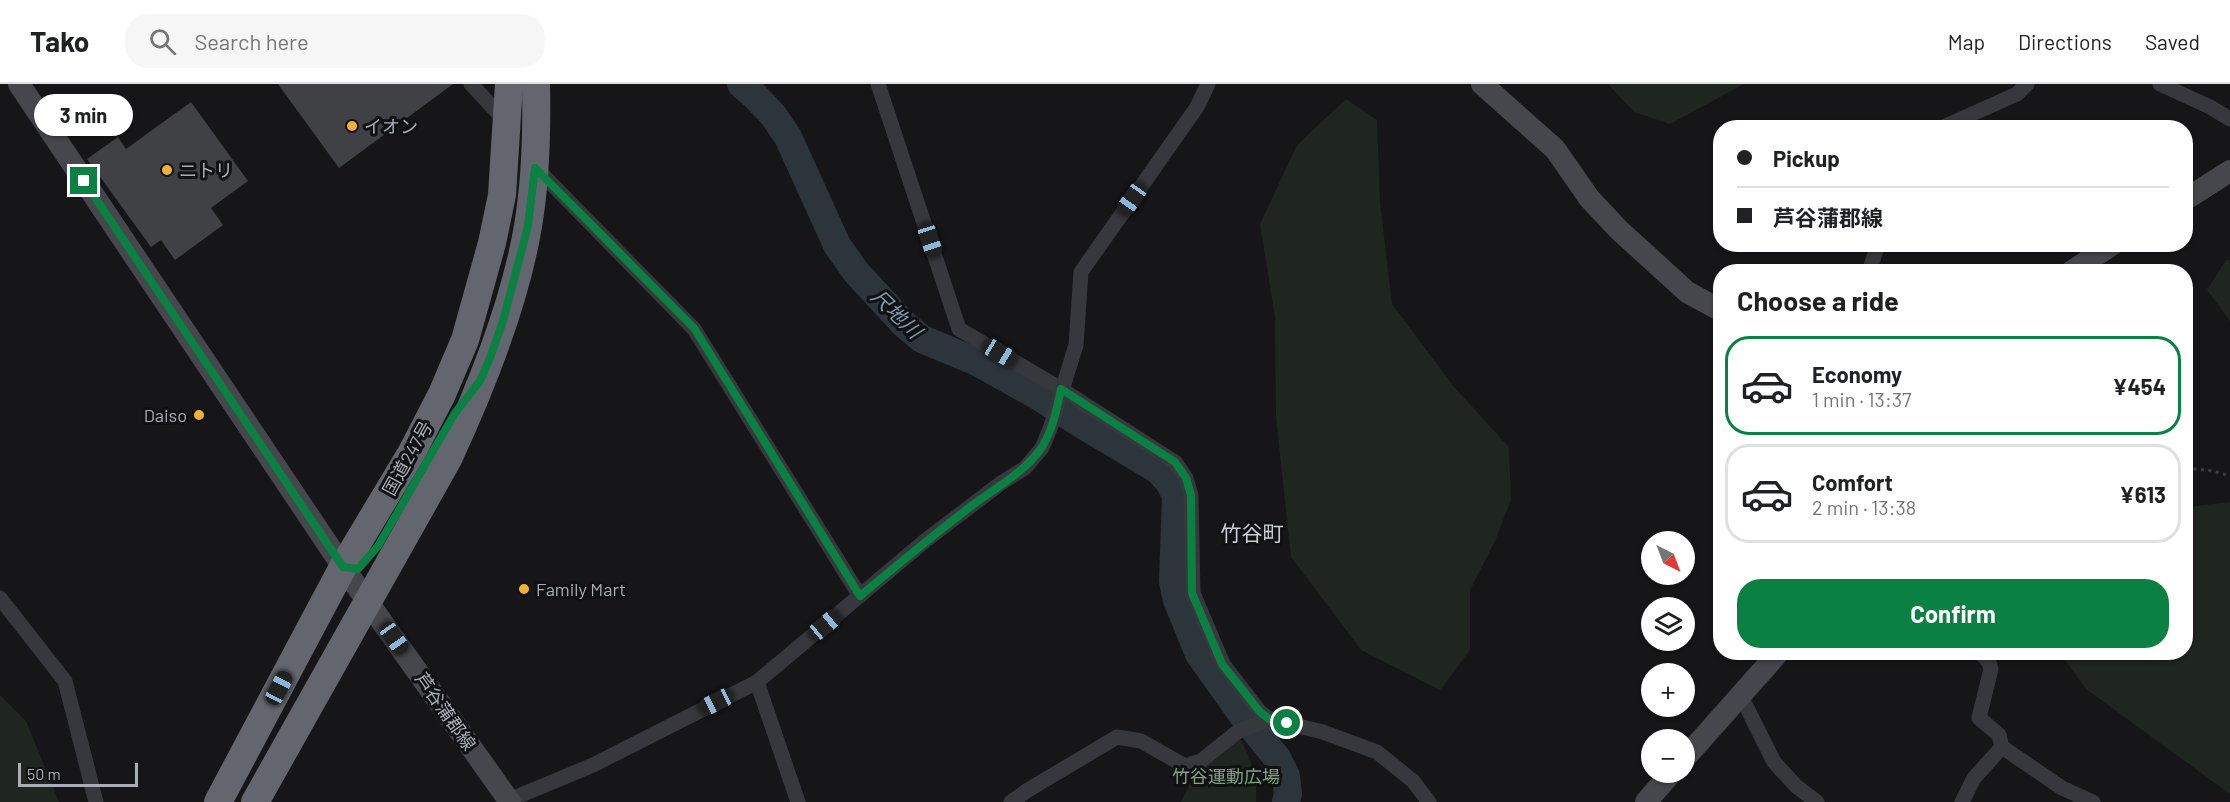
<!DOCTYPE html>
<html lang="en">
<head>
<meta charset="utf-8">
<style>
  :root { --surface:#fff; --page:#f6f6f6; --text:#202124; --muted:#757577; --line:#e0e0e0; --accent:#0b8043 }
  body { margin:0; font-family:Barlow,"Noto Sans JP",sans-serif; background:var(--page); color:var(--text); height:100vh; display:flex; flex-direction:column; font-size:22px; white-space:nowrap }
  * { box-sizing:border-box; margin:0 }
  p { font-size:20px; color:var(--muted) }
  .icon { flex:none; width:33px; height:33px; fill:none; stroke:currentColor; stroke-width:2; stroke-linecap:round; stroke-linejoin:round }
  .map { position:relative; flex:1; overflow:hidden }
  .sheet { position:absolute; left:1713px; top:180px; width:480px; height:396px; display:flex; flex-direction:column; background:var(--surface); border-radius:24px; box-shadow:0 2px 4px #0004 }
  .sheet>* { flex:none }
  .banner { position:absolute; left:1713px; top:36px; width:480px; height:132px; border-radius:24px; box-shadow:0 2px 4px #0004; display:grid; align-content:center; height:132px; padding:0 24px; background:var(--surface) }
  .needle { width:39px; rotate:138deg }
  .controls { position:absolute; left:1641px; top:447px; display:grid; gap:12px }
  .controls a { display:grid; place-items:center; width:54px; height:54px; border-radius:50%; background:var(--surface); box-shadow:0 2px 4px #0004; font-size:30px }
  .scale { position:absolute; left:18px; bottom:15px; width:120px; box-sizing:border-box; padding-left:6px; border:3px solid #a8adb8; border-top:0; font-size:16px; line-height:21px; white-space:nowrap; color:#a8adb8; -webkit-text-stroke:4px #111113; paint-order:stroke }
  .end { position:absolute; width:27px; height:27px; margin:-14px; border:8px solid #0b8043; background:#fff; box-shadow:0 0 0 3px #fff }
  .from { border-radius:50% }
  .bubble { position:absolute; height:42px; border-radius:21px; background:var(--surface); box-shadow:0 2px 4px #0004; font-size:20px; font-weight:700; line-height:42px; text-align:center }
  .car { position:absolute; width:18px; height:36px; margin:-18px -9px; border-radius:8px; box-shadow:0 0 4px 2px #0007; background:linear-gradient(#222 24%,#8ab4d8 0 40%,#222 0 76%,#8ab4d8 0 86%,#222 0) }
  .banner b { display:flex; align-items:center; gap:21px; height:57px; font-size:22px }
  .banner b+b { border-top:2px solid var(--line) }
  .banner i { width:15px; height:15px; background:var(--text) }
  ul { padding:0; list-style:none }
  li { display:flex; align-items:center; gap:18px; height:99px; margin:0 12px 9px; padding:0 12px; border:3px solid var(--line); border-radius:24px }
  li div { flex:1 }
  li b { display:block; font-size:22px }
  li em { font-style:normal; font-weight:700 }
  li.on { border-color:var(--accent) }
  li>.icon { width:54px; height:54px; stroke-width:1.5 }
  h2 { padding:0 24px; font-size:27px; line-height:72px }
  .button { display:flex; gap:12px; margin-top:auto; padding:12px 24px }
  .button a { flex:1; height:69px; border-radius:24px; background:var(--accent); color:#fff; font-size:24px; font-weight:700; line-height:69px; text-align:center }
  header { display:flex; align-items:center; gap:36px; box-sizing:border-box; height:84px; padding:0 30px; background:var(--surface); border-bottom:2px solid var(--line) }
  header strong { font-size:28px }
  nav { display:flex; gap:33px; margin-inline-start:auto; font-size:21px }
  .search { width:420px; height:54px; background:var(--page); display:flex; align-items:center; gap:15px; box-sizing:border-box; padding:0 21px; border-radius:24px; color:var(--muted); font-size:22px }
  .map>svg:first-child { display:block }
</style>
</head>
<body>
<header>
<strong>Tako</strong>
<div class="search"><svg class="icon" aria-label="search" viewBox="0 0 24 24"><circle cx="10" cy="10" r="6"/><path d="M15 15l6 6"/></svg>Search here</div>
<nav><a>Map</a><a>Directions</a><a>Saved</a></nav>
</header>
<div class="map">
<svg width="2230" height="718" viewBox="0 0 2230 718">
  <rect width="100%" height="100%" fill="#161618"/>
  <!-- green -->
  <g fill="#1e261f">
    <polygon points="1608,0 1744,0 1670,40 1634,28"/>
    <polygon points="1346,15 1377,36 1380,118 1392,220 1454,303 1509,363 1511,416 1495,457 1470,506 1470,566 1440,606 1361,566 1291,473 1276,333 1275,233 1260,140 1297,61"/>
    <polygon points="2226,176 2230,176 2230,237 2207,206"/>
    <polygon points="2230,418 2230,710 2086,605 2060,569 2186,568 2186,423"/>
    <polygon points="0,611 26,637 59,718 0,718"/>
    <path d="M 1239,652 C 1250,673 1258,694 1256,718 L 1181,718 L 1199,681 Z"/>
  </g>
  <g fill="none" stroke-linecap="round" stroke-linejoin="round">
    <!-- river -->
    <polyline stroke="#2c353c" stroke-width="28" points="741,0 755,12 773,31 788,53 837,161 856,188 903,239 922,255 977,278 1038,312 1081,340 1158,386 1169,398 1176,411 1173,497 1177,516 1199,570 1243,632 1277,674 1286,692 1288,710 1286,718"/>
  </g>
  <!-- building -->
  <g fill="#404145">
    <polygon points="278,0 453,0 339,84"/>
    <polygon points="191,18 248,97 211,124 223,141 175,176 161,156 151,163 87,75 118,53 126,65"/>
  </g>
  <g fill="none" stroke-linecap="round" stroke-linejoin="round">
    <!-- path -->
    <polyline stroke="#3d3f44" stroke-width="3" stroke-dasharray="3 4.5" stroke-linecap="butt" points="2186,384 2213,387 2230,392"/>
    <!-- street -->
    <g stroke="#37383d" stroke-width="15">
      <polyline points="471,0 497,28 508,33"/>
      <polyline points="878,0 959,245 1061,305 1175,378 1186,394 1191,411 1193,509 1223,580 1260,628 1269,635 1323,648 1377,668 1413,697 1429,718"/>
      <polyline points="2160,0 2210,23 2230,35"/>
      <polyline points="1941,44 2017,10 2027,0"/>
      <polyline points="535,83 694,245 860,512"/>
      <polyline points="1869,188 1878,160"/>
      <polyline points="0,514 65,597 96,718"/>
      <polyline points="1979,568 1989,578 1991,585 1979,634 1999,651 2002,663 2062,704 2093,718"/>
      <polyline points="757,598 798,718"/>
      <polyline points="1741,612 1774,678 1796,702 1817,718"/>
      <polyline points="509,716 593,681 757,598 926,456 1001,399 1025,384 1042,364 1051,342 1076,261 1081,188 1197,23 1208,0"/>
      <polyline points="1011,718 1028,706 1117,653 1141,657 1185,682 1201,677 1237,648 1269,635"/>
      <polyline points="1962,718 1974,694 2002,663"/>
    </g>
    <!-- secondary -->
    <g stroke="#45474d" stroke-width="22">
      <polyline points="19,0 343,483 510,718"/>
      <polyline points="1482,0 1555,65 1589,114 1618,145 1687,208 1720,226"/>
      <polyline points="2186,115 2230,87"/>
      <polyline points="2071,188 2113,160"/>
      <polyline points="1684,675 1779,568"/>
      <polyline points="1646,718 1672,688"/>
    </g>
    <!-- highway -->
    <g stroke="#63666e" stroke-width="28">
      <polyline points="218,718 343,483 412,368 442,310 465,256 492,159 502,111 509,0"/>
      <path d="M 255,718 L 448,375 C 481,304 515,220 528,142 C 536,95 537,47 536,0"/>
    </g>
  </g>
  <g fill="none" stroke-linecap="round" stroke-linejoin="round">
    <!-- route -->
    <path stroke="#0b8043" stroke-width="8" d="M 84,97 L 343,483 L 358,485 L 378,462 L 455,329 L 480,297 L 490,274 L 503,237 L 528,142 L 535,84 L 694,244 L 860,512 C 896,482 932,452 970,423 C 994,405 1022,390 1040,366 C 1052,349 1057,325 1061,305 L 1175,378 L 1186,394 L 1191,411 L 1192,509 L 1222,580 L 1260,628 L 1269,635 L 1287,639"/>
  </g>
  <!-- markers -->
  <g fill="#f2b134" stroke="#111113" stroke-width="2">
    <circle cx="352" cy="42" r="6"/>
    <circle cx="167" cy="86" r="6"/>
    <circle cx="199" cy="331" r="6"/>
    <circle cx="524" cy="505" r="6"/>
  </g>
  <g text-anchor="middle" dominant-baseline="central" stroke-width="6" stroke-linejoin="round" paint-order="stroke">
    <!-- poi labels -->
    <g font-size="18" fill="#a8adb8" stroke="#111113" text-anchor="start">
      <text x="364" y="42">イオン</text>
      <text x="179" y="86">ニトリ</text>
      <text x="187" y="331" text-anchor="end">Daiso</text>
      <text x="536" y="505">Family Mart</text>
    </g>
    <!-- street labels -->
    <g font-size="18" fill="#a8adb8" stroke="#111113">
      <text transform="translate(407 374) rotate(-61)">国道247号</text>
      <text transform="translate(446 627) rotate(55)">芦谷蒲郡線</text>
    </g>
    <!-- park labels -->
    <g font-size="18" fill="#7fa381" stroke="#111113">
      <text x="1226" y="692">竹谷運動広場</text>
    </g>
    <!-- water labels -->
    <g font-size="20" font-style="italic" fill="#7f9bb3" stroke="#111113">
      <text transform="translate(897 229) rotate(44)">尺地川</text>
    </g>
    <!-- quarter labels -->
    <g font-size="21" fill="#c9ccd4" stroke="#111113">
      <text x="1252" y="448">竹谷町</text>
    </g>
  </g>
</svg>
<div class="controls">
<a><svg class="needle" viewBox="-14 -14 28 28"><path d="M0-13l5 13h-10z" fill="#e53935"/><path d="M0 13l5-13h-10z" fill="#757577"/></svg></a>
<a><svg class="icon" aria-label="layers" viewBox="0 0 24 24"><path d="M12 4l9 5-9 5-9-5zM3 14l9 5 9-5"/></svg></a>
<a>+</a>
<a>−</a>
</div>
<div class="scale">50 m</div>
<i class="end from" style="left:1287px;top:639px"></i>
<i class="end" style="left:84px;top:97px"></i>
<div class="bubble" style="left:34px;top:10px;width:99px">3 min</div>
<i class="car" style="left:1132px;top:115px;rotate:215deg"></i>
<i class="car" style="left:930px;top:156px;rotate:162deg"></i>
<i class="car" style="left:1000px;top:269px;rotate:121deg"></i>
<i class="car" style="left:825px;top:541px;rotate:50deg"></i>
<i class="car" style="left:394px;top:554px;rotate:145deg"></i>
<i class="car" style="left:279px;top:604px;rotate:28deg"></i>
<i class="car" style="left:716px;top:618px;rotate:243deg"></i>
<div class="banner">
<b><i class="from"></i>Pickup</b>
<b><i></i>芦谷蒲郡線</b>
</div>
<section class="sheet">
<h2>Choose a ride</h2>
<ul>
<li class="on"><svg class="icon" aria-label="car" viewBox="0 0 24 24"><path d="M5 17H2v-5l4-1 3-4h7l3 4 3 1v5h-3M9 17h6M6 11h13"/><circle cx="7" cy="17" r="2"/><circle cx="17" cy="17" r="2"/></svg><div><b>Economy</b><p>1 min · 13:37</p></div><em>¥454</em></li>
<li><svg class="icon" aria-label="car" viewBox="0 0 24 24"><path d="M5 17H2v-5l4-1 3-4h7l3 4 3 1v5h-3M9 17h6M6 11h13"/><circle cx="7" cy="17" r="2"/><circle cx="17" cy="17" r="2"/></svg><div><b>Comfort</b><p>2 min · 13:38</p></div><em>¥613</em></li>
</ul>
<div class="button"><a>Confirm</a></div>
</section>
</div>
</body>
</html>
